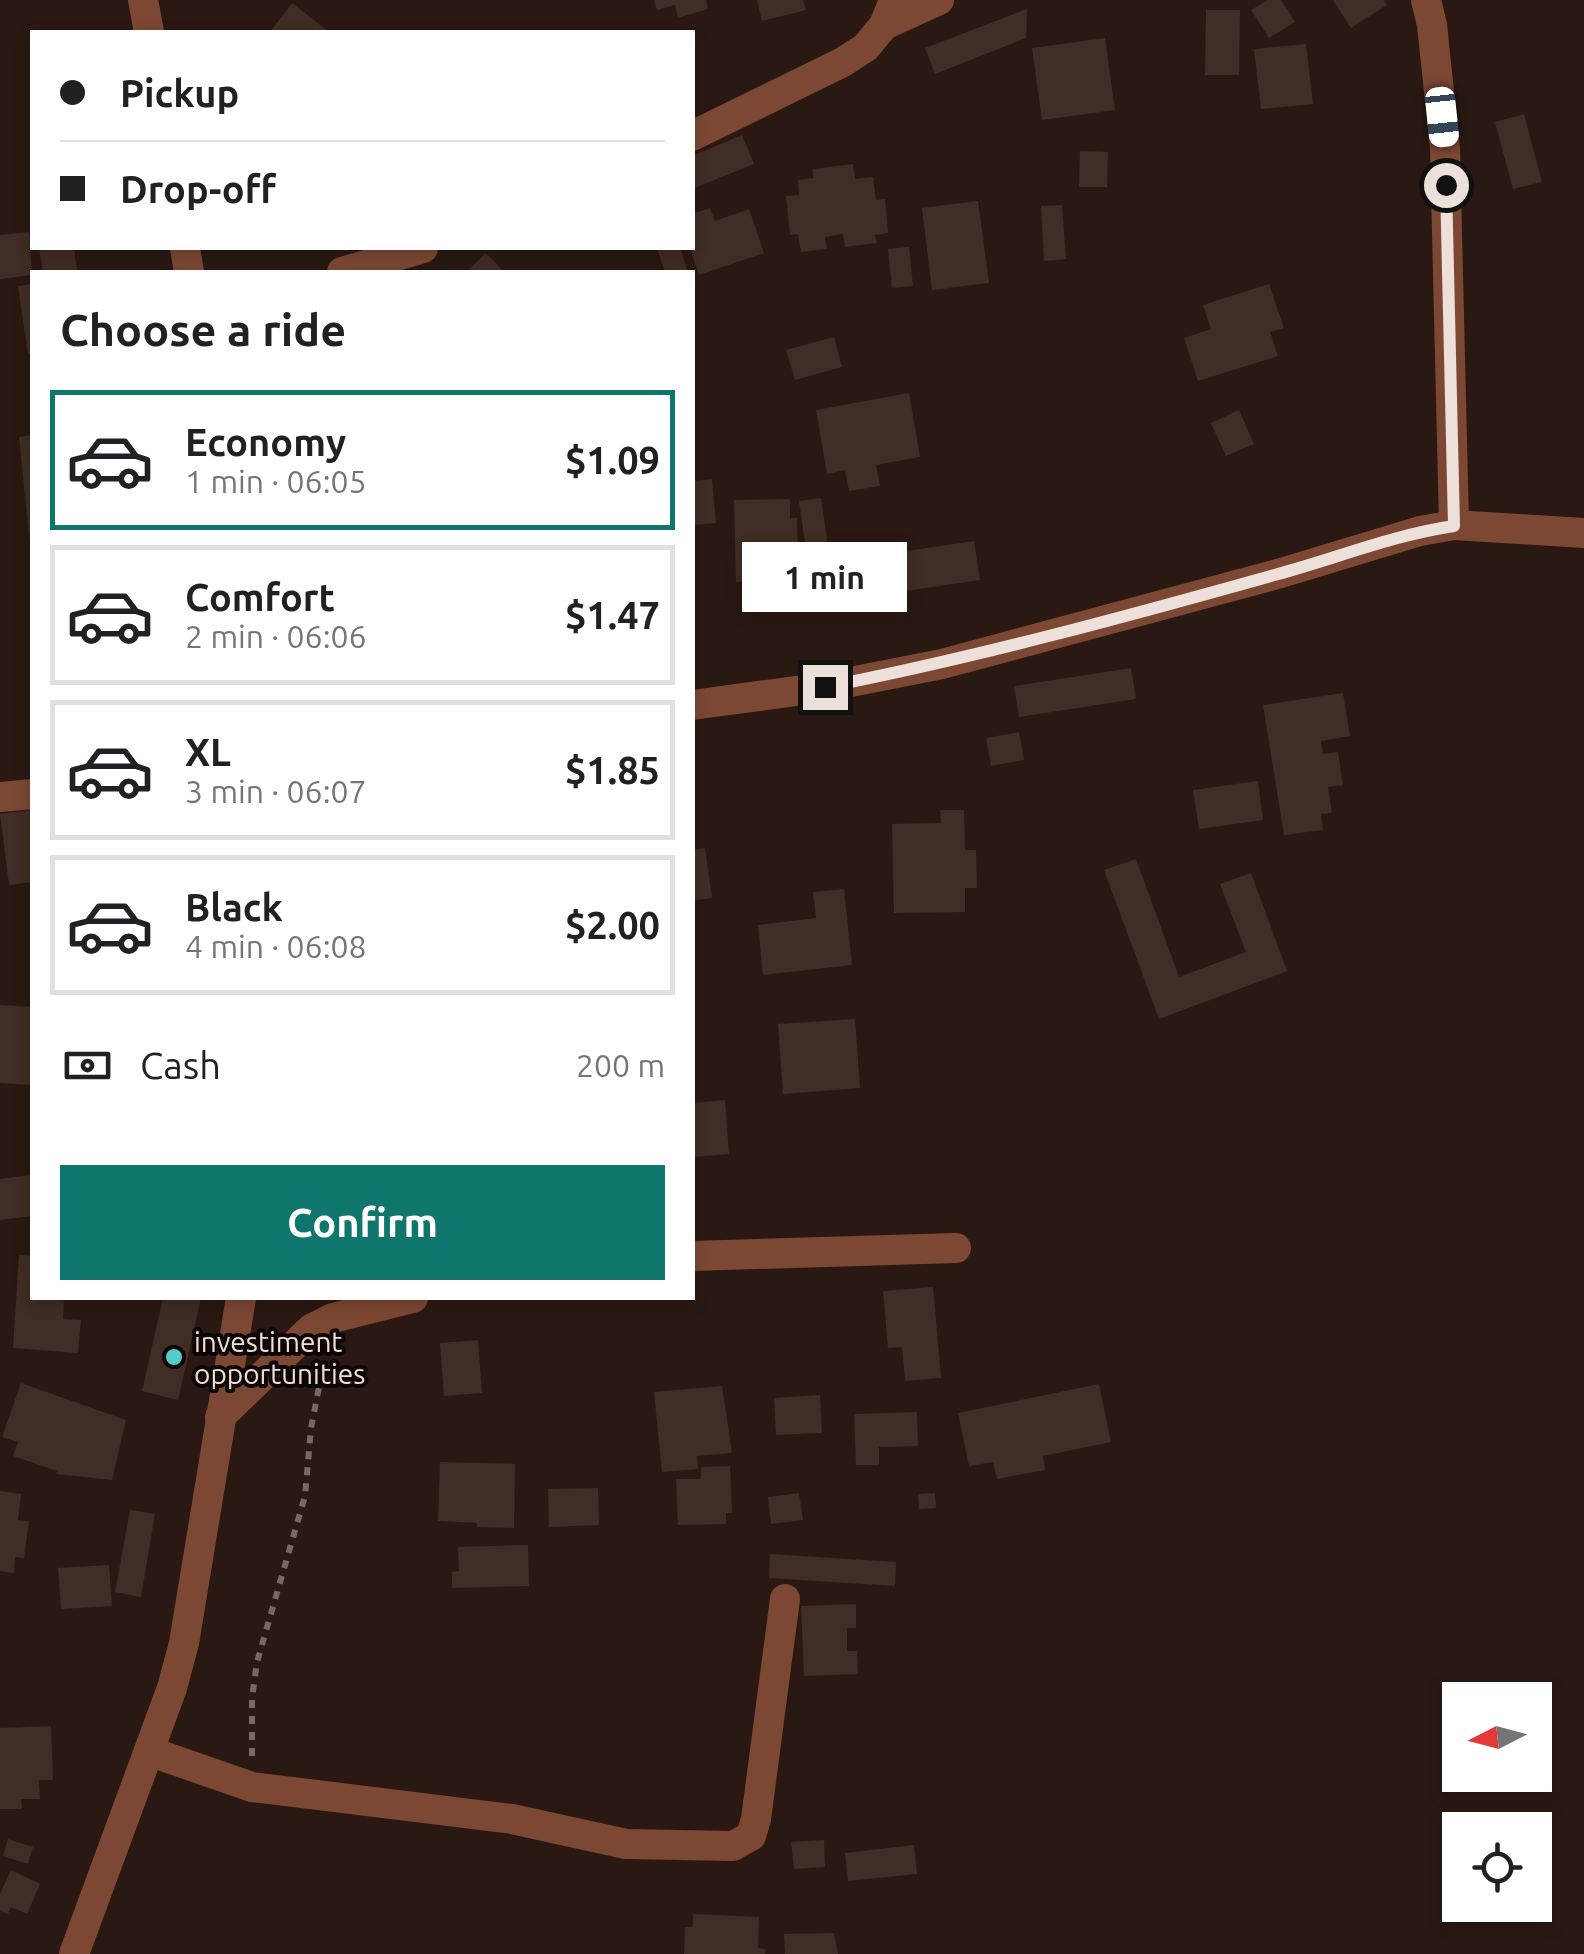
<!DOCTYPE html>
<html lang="en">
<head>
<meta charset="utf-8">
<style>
  :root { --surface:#fff; --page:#f6f6f6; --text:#202124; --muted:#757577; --line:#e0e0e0; --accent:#0f766e }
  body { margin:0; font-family:Ubuntu,sans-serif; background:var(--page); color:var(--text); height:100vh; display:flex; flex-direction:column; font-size:38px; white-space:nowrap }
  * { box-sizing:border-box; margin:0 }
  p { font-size:32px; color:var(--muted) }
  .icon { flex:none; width:55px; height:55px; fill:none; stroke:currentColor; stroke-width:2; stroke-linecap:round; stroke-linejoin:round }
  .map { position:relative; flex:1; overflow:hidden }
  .panel { position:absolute; left:30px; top:270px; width:665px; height:1030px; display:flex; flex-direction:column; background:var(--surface); border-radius:0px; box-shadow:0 5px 15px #0003 }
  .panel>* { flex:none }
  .top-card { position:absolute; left:30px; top:30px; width:665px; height:220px; border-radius:0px; box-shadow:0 5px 15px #0003; display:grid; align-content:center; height:220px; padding:0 30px; background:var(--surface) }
  .needle { width:65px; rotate:264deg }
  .tools { position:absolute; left:1442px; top:1682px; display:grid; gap:20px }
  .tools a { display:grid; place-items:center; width:110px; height:110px; border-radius:0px; background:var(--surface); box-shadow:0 5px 15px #0003; font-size:50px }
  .end { position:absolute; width:45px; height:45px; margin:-22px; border:12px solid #ede0db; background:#111; box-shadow:0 0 0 5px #111 }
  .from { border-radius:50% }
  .bubble { position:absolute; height:70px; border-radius:0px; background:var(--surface); box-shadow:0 5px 15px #0003; font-size:32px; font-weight:700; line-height:70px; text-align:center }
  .car { position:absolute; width:30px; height:60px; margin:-30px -15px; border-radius:12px; box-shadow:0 0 8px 2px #0007; background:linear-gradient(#fff 24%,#345 0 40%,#fff 0 76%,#345 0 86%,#fff 0) }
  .top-card b { display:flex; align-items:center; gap:35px; height:95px; font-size:38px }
  .top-card b+b { border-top:2px solid var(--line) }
  .top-card i { width:25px; height:25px; background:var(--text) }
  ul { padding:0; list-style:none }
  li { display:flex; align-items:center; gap:30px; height:140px; margin:0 20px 15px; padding:0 10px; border:5px solid var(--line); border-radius:0px }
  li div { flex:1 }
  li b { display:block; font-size:38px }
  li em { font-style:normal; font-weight:700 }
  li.active { border-color:var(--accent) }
  li>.icon { width:90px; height:90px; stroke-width:1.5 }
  h2 { padding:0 30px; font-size:45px; line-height:120px }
  .pay { display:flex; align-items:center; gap:25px; height:110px; padding:0 30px; font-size:38px }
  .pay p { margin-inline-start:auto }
  .primary-button { display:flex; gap:20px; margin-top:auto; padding:20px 30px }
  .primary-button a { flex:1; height:115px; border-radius:0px; background:var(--accent); color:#fff; font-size:40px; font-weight:700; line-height:115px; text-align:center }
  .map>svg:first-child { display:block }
</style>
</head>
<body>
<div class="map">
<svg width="1584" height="1954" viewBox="0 0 1584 1954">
  <rect width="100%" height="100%" fill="#2a1912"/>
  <!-- building -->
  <g fill="#402d25">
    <polygon points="654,0 706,0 708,9 678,18 675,5 657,10"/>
    <polygon points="757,0 803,0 806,10 762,21"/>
    <polygon points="1268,0 1281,0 1295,22 1269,38 1251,10"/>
    <polygon points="1333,0 1384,0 1387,5 1351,28"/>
    <polygon points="292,3 329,32 270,32"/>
    <polygon points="1027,9 1026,38 935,74 925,48"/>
    <polygon points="1206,10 1240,10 1239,75 1205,75"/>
    <polygon points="1105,38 1115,110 1042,120 1032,48"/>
    <polygon points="1306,44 1313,104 1261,109 1254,49"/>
    <polygon points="1524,114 1542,182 1513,189 1495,122"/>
    <polygon points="742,135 754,164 692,189 692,156"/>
    <polygon points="1080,151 1108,152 1107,187 1079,187"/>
    <polygon points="853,164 855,179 873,177 876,200 885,199 888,233 875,235 877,243 845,247 843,234 825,237 827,249 801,252 798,234 790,235 786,196 799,195 798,180 813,178 813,169"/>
    <polygon points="978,201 989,283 932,290 922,208"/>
    <polygon points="1062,205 1066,259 1044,261 1041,206"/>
    <polygon points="710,208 715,221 749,209 764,253 699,275 690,248 692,214"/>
    <polygon points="29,232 32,275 0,279 0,235"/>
    <polygon points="909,247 913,286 892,288 888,249"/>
    <polygon points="39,248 74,248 77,270 43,272"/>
    <polygon points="657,248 680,248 688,272 665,272"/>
    <polygon points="486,253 504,272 472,272 469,269"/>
    <polygon points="32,284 32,353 28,354 18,286"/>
    <polygon points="1269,284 1284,328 1270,332 1278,356 1198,381 1184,338 1211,329 1203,305"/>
    <polygon points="834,337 842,367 795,380 786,350"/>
    <polygon points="909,393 920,457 876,465 880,486 849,491 845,470 827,474 816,410"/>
    <polygon points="1239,410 1254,444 1226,456 1211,423"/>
    <polygon points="32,435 32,544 30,544 19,437"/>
    <polygon points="712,479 716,523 692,525 692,481"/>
    <polygon points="821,498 828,547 806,550 799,501"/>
    <polygon points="790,499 790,518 797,518 799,591 753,593 752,581 736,582 734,500"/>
    <polygon points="974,541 980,580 905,591 900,552"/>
    <polygon points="1131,668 1136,699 1019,717 1014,686"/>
    <polygon points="1343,693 1350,736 1321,741 1323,754 1338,752 1343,785 1328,787 1332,813 1321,814 1323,830 1284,835 1263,705"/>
    <polygon points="1019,732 1024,760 991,766 986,738"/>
    <polygon points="1258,781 1263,820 1199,829 1193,790"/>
    <polygon points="32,810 32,882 9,885 0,814"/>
    <polygon points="940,810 964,810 965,850 976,850 977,888 965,888 965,912 894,913 892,824 941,823"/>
    <polygon points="705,848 712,898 692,901 692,850"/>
    <polygon points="1136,859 1179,977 1246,952 1220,884 1251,873 1287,971 1159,1019 1104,870"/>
    <polygon points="844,889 852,965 763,975 758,925 816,918 813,892"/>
    <polygon points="0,1005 32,1007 32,1085 0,1083"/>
    <polygon points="855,1019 860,1088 783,1094 778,1024"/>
    <polygon points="725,1100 729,1154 692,1157 692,1103"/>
    <polygon points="32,1175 32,1216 0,1220 0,1179"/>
    <polygon points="19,1255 32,1256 32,1298 64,1298 63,1319 81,1320 78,1353 13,1348"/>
    <polygon points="933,1287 941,1378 905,1381 902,1347 888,1348 883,1291"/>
    <polygon points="163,1298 201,1298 178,1400 142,1391"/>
    <polygon points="478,1340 482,1393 444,1396 440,1343"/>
    <polygon points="21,1383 126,1420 112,1480 56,1474 57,1471 13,1456 18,1442 2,1437"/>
    <polygon points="1099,1384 1111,1442 1043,1456 1045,1470 997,1479 993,1462 969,1466 958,1413"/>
    <polygon points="722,1386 732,1453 697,1456 698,1469 662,1472 654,1392"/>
    <polygon points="820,1395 822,1433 776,1435 774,1398"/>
    <polygon points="917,1412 918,1446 879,1447 879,1465 856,1465 854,1414"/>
    <polygon points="440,1462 515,1464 514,1528 477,1527 477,1523 438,1521"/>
    <polygon points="730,1466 732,1513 726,1513 726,1524 678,1525 676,1479 701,1479 701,1467"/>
    <polygon points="598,1488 599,1525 549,1527 548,1489"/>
    <polygon points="0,1491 21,1494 18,1520 29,1521 24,1558 15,1557 14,1573 0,1571"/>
    <polygon points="799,1493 803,1520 771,1524 768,1497"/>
    <polygon points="935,1493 936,1508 919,1509 918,1494"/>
    <polygon points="130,1510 155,1514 141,1597 115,1592"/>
    <polygon points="528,1545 529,1586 452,1588 452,1572 459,1571 458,1547"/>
    <polygon points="770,1554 896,1562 895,1586 769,1578"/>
    <polygon points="109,1565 112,1606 61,1609 58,1568"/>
    <polygon points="856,1604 856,1628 847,1628 847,1651 857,1651 858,1674 804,1676 801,1606"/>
    <polygon points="51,1726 53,1780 39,1780 40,1799 21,1799 22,1809 0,1809 0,1728"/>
    <polygon points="8,1839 33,1847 28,1864 3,1856"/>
    <polygon points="824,1840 825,1867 794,1869 791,1842"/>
    <polygon points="914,1845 917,1874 848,1881 845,1853"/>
    <polygon points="11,1870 40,1884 27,1914 11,1907 8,1914 0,1911 0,1894"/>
    <polygon points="693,1914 759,1917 758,1948 766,1949 765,1954 684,1954 685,1927 693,1927"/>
    <polygon points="834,1933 838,1954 785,1954 784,1934"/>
  </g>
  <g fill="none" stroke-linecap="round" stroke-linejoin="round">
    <!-- path -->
    <polyline stroke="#776862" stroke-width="6" stroke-dasharray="8 8" stroke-linecap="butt" points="252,1756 252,1698 257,1662 305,1496 311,1428 324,1362"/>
    <!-- street -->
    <g stroke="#7c4833" stroke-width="30">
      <polyline points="143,0 149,32"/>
      <polyline points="1426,0 1432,25 1445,148 1454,525"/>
      <polyline points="884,25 939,0"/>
      <polyline points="692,136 843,62 866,47 884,25 894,0"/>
      <polyline points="185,248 189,272"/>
      <polyline points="342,272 423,248"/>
      <polyline points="692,705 825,687 942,664 1281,573 1420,531 1454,525 1584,533"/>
      <polyline points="0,797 32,794"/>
      <polyline points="692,1256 956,1248"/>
      <polyline points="220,1417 311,1329 333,1318 413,1298"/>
      <polyline points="151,1752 252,1787 512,1819 626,1844 733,1846 751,1836 756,1819 785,1599"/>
      <polyline points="74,1954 172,1688 184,1643 241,1298"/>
    </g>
  </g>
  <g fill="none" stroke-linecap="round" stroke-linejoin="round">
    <!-- route -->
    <path stroke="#ede0db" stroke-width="12" d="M 825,687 C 978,657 1128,616 1278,574 C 1337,558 1393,535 1454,526 L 1446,185"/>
  </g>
  <!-- markers -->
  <circle fill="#53cdca" stroke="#0d0604" stroke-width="4" cx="174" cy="1357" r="10"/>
  <g text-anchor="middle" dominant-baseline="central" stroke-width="8" stroke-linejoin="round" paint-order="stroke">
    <!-- poi labels -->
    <g font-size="28" fill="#ede0db" stroke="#0d0604" text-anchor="start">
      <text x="194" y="1341">investiment<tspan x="194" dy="32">opportunities</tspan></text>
    </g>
  </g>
</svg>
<div class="tools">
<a><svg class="needle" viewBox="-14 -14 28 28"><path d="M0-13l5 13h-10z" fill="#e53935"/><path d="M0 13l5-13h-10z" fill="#757577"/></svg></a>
<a><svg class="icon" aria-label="locate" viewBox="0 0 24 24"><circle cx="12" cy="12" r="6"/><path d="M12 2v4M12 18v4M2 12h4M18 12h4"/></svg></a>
</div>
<i class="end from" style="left:1446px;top:185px"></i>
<i class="end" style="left:825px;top:687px"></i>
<div class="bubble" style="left:742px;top:542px;width:165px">1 min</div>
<i class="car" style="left:1442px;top:117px;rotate:174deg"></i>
<div class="top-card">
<b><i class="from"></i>Pickup</b>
<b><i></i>Drop-off</b>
</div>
<section class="panel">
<h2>Choose a ride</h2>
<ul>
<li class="active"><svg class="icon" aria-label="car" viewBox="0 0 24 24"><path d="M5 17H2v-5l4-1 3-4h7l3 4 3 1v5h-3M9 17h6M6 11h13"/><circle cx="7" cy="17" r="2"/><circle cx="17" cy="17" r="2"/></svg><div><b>Economy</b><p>1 min · 06:05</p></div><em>$1.09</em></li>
<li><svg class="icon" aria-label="car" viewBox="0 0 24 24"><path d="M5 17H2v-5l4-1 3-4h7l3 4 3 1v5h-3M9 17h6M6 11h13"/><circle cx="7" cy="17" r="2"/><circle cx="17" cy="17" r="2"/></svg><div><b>Comfort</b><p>2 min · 06:06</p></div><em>$1.47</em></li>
<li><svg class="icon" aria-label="car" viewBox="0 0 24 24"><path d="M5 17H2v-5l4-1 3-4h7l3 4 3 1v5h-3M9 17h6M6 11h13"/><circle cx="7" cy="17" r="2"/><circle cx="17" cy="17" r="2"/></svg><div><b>XL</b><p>3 min · 06:07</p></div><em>$1.85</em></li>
<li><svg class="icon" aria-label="car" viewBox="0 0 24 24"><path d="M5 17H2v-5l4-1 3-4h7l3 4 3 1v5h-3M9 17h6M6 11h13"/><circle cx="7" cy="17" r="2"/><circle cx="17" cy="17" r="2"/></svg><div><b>Black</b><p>4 min · 06:08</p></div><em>$2.00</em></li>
</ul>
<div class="pay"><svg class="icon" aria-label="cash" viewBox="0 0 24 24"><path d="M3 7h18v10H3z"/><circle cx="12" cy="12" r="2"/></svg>Cash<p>200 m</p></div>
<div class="primary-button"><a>Confirm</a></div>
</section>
</div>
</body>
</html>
